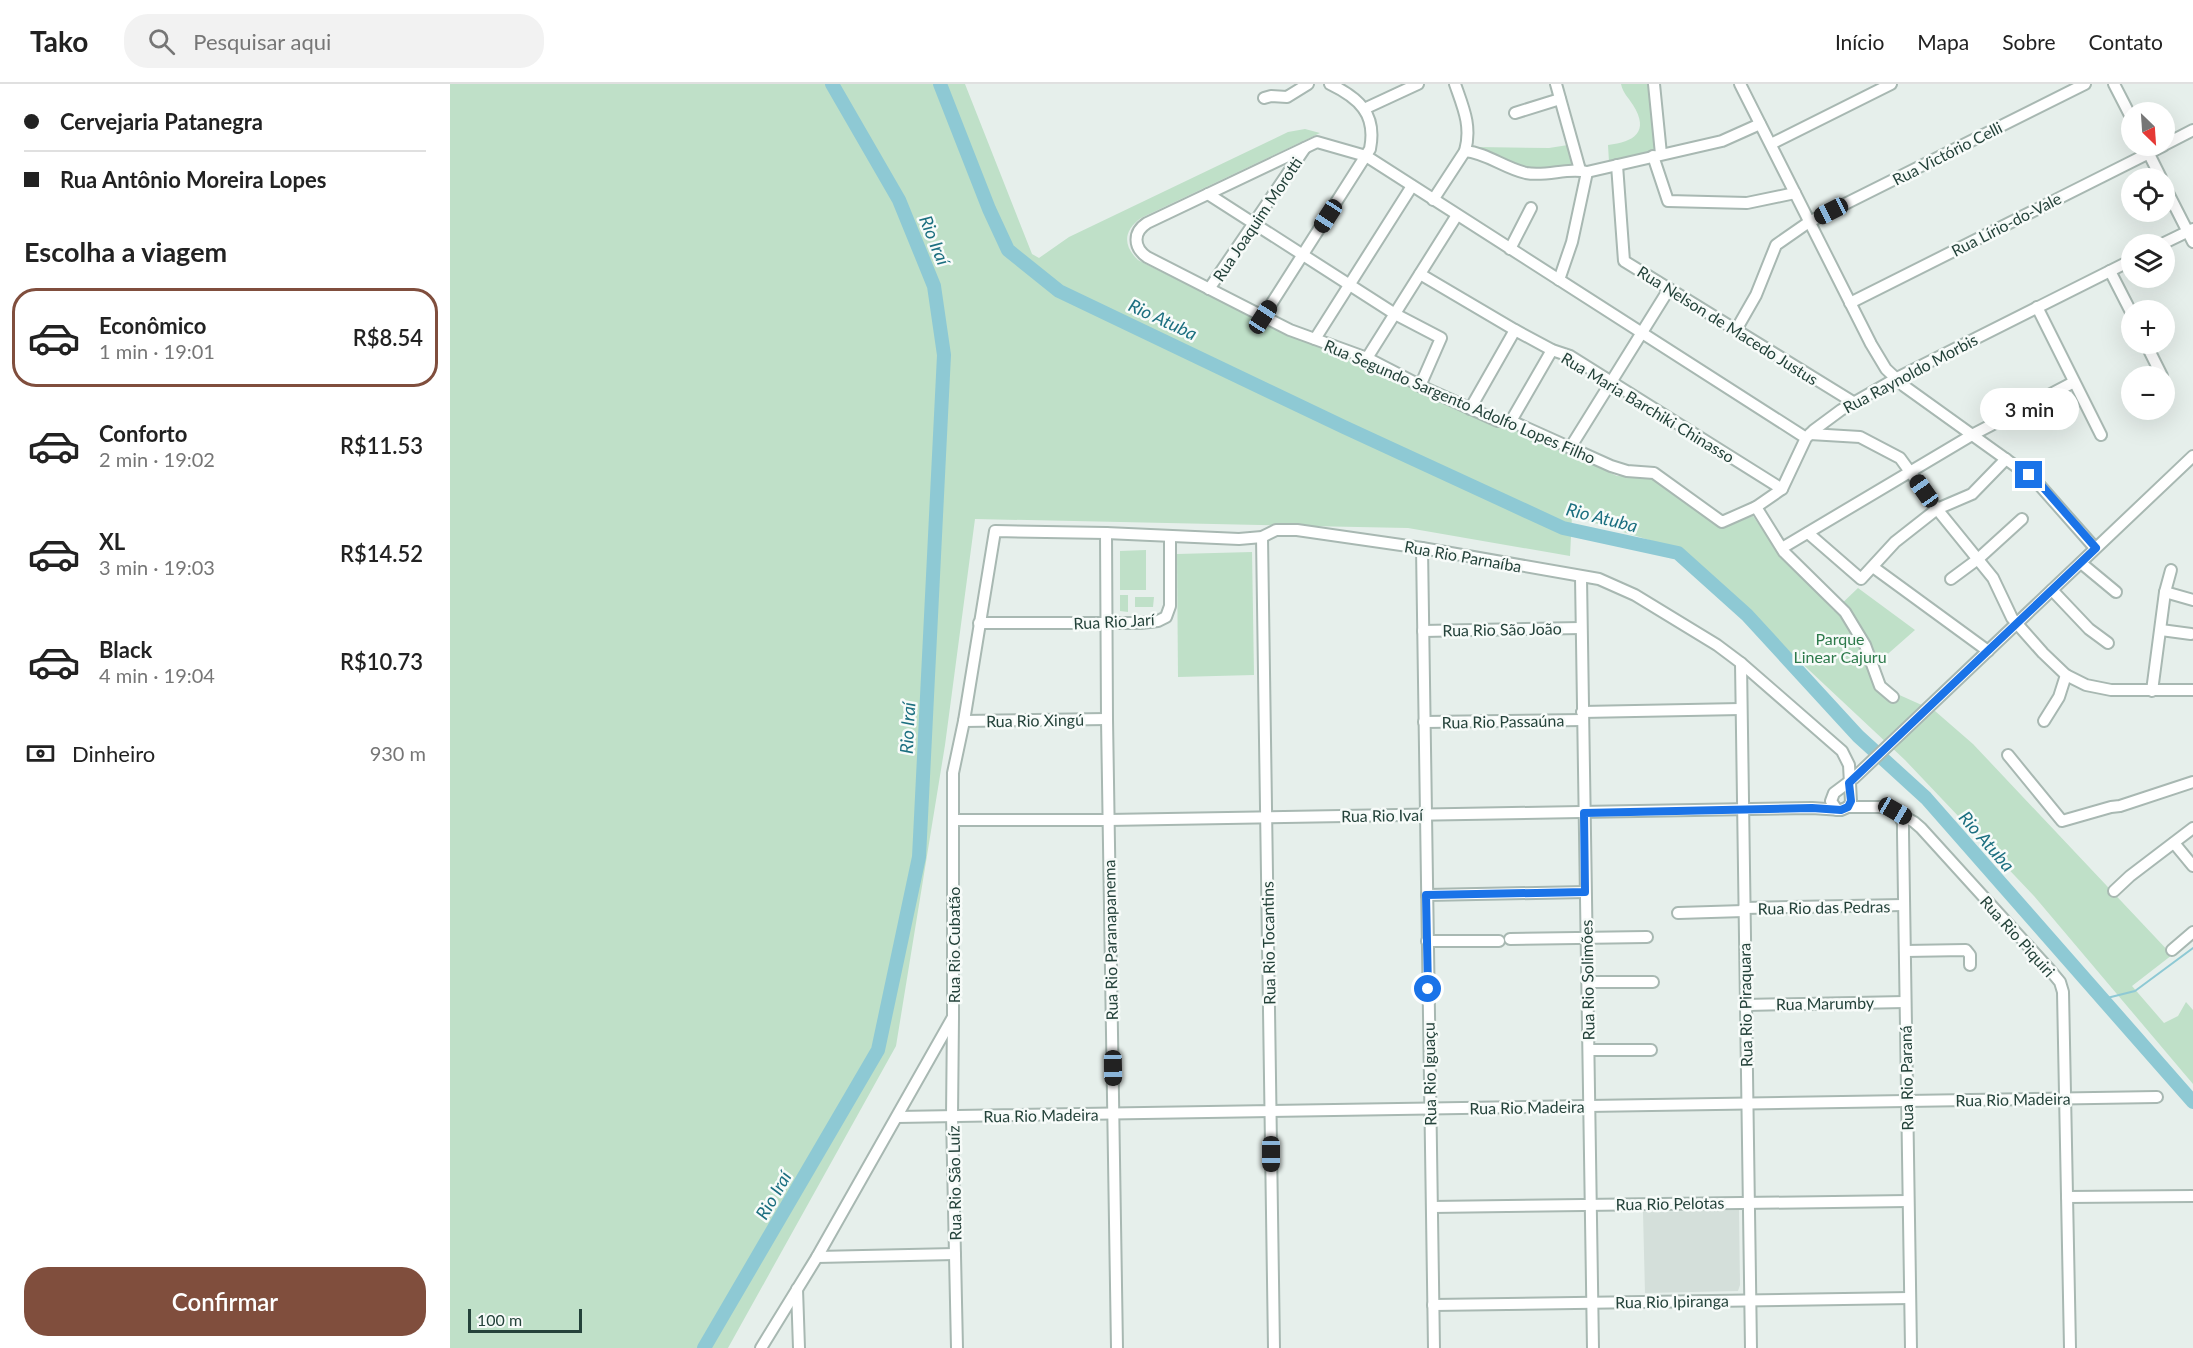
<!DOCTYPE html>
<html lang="pt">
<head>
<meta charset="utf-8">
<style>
  :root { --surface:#fff; --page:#f2f2f2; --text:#222; --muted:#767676; --line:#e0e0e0; --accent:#804e3d }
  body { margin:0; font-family:Lato,sans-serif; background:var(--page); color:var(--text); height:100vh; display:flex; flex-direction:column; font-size:22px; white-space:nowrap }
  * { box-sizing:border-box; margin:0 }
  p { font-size:20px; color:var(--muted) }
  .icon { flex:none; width:33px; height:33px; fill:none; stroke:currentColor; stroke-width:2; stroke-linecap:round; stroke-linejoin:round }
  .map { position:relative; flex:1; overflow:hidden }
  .details { display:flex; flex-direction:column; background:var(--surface); width:450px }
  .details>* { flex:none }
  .guide { display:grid; align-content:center; height:132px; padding:0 24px; background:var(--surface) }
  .needle { width:39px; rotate:155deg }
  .buttons { position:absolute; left:1671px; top:18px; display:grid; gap:12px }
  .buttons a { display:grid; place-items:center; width:54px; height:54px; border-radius:50%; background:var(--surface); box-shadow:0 6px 24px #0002; font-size:30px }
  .scale { position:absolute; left:18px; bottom:15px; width:114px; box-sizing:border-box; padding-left:6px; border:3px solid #24423a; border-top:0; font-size:16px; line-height:21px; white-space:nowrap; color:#24423a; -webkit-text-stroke:4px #f7fbf9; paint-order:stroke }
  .end { position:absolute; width:27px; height:27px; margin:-14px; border:8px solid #1a73e8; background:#fff; box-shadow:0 0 0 3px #fff }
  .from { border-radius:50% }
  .bubble { position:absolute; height:42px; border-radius:21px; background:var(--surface); box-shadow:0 6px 24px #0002; font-size:20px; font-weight:600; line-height:42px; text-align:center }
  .car { position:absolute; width:18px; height:36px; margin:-18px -9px; border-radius:8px; box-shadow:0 0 4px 2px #0007; background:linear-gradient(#222 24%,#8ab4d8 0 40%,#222 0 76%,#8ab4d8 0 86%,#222 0) }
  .guide b { display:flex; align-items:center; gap:21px; height:57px; font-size:22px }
  .guide b+b { border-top:2px solid var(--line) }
  .guide i { width:15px; height:15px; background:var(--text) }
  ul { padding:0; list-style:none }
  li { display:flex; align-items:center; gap:18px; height:99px; margin:0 12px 9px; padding:0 12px; border:3px solid transparent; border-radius:24px }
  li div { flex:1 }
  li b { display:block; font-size:22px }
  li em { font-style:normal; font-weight:600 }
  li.selected { border-color:var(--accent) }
  li>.icon { width:54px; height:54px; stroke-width:1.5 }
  h2 { padding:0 24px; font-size:27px; line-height:72px }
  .pay { display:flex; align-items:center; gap:15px; height:66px; padding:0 24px; font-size:22px }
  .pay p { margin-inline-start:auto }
  .primary-button { display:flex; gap:12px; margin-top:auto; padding:12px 24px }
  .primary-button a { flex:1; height:69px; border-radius:24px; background:var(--accent); color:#fff; font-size:24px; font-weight:600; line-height:69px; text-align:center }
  header { display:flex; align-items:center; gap:36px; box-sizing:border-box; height:84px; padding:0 30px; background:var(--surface); border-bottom:2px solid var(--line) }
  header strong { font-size:28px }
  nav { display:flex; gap:33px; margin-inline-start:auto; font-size:21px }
  .search { width:420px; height:54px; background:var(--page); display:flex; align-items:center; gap:15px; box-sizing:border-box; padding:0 21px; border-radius:24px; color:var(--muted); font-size:22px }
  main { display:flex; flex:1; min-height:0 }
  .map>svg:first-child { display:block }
</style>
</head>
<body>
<header>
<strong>Tako</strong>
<div class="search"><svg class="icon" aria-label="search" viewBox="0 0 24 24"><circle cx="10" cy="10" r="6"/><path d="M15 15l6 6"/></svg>Pesquisar aqui</div>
<nav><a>Início</a><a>Mapa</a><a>Sobre</a><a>Contato</a></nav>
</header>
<main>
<section class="details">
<div class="guide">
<b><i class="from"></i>Cervejaria Patanegra</b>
<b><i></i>Rua Antônio Moreira Lopes</b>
</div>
<h2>Escolha a viagem</h2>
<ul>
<li class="selected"><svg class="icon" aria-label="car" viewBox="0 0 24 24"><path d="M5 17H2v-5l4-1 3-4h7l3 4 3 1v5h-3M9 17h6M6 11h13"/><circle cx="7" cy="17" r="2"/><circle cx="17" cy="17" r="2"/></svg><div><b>Econômico</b><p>1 min · 19:01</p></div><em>R$8.54</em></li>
<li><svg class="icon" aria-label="car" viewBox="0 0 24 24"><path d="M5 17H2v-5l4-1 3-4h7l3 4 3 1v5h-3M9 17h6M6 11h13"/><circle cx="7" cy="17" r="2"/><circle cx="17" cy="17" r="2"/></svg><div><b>Conforto</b><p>2 min · 19:02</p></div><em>R$11.53</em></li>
<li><svg class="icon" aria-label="car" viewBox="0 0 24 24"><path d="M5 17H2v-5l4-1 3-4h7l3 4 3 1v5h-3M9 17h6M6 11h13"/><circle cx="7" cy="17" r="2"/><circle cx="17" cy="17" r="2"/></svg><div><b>XL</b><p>3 min · 19:03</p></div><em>R$14.52</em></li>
<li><svg class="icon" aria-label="car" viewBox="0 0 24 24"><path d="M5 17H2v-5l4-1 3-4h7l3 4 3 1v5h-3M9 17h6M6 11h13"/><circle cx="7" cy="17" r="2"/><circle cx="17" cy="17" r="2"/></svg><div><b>Black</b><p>4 min · 19:04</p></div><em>R$10.73</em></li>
</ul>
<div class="pay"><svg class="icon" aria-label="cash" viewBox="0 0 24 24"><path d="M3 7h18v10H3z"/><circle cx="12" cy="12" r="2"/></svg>Dinheiro<p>930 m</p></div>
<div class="primary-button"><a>Confirmar</a></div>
</section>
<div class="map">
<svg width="1743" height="1264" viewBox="0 0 1743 1264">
  <rect width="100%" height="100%" fill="#e6efeb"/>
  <!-- built -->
  <polygon fill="#d4dfda" points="1289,1126 1290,1201 1288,1207 1195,1209 1193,1128"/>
  <!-- green -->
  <g fill="#bfe0c8">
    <path d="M 0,0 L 515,0 L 582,170 L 589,174 L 619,153 L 838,48 L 855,45 L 870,49 L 691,134 C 673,147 673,162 688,176 L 844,254 L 914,279 L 975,310 L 1050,343 L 1068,346 L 1167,392 L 1199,393 L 1271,444 L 1303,432 L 1326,465 L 1384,527 L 1408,504 L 1465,546 L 1423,583 L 1445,609 L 1485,627 L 1523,660 L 1722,871 L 1682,902 L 1714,939 L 1728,932 L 1736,918 L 1743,926 L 1743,1000 L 1584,812 L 1455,676 L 1231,466 L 1122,432 L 1120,472 L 958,444 L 525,435 L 495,661 L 446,962 L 278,1264 L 0,1264 Z"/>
    <path d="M 1171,0 L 1200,0 L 1201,33 L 1206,65 L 1159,78 L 1158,61 C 1184,58 1200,48 1183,21 C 1178,13 1173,9 1171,0 Z"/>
    <polygon points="1118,61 1124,82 1085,85 1076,84 1027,63 1099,64"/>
    <polygon points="696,466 696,506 670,506 670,467"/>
    <polygon points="802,468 804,591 728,593 727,470"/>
    <polygon points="670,511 678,511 678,528 670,527"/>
    <polygon points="685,513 704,513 703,523 685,523"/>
  </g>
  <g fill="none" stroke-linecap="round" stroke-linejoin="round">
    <!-- stream -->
    <polyline stroke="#8ec9d4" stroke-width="2" points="1653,915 1685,907 1743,864"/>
    <!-- river -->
    <g stroke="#8ec9d4" stroke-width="14">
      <polyline points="490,0 539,125 558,166 609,207 894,343 1113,444 1228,469 1297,531 1408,652 1476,714 1743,1018"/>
      <polyline points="254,1264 428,966 469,773 494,271 484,202 449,116 382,0"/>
    </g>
    <!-- minor casing -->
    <g stroke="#a8b8b2" stroke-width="14">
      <g id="minor">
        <polyline points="1106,0 1130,86"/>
        <polyline points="1204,0 1211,70"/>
        <polyline points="1290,0 1421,260 1436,285 1454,302 1585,396 1645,464"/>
        <polyline points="1664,0 1682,35"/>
        <polyline points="814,14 821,12 837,13 858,0"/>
        <polyline points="914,25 968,0"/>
        <polyline points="1065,29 1110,15"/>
        <polyline points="1321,60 1441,0"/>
        <polyline points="1714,61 1743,46"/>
        <polyline points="1695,62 1711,94"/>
        <path d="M 1015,67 C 1037,69 1054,84 1076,89 C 1097,93 1118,83 1137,88 L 1272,57 L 1310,40"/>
        <polyline points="1203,72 1218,117 1297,119 1345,109"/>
        <polyline points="1167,81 1174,177 1403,318"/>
        <polyline points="1714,101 1743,158"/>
        <polyline points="758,110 945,230 991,254 970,302"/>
        <path d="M 983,116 L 1015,67 C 1022,42 1013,23 1005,0"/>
        <polyline points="1712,160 1743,145"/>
        <polyline points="1060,165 1081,124"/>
        <polyline points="1660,187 1682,230"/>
        <polyline points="970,190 1065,246 1102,266 1120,272 1332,405"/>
        <polyline points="1109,196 1122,158 1137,88"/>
        <polyline points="759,205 855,64"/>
        <polyline points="1400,219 1713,62"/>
        <polyline points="1587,223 1651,351"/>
        <path d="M 813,233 L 920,65 C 927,30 909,14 880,0"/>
        <polyline points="1286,246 1306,211 1326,161 1359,138 1635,0"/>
        <polyline points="865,255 962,102"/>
        <polyline points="1696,260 1712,292"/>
        <polyline points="917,274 1007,131"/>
        <polyline points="1020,325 1065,246"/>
        <polyline points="1061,337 1102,266"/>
        <polyline points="1360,350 1410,353 1450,374 1487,425 1543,494 1562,534 1593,569 1616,591 1636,601 1661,606 1743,606"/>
        <path d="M 1356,354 L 916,72 L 867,58 L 697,139 C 683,148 683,163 697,173 L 840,246 L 917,274 L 979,306 L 1048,337 L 1061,337 L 1161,382 L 1177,387 L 1204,389 L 1272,438 L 1306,423 L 1332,405 L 1356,354 L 1364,346 L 1391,326 L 1445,295 L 1682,176"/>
        <polyline points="1120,364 1219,205"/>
        <polyline points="1306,423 1334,468 1395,528 1415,561 1430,602 1443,613"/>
        <polyline points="656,449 657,635 667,1264"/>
        <polyline points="1358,449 1411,495 1445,458 1487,425 1522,410 1556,375"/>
        <polyline points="812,453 824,1264"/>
        <polyline points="972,464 984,1264"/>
        <polyline points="1332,464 1522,351 1624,298"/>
        <polyline points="1631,479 1666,508"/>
        <polyline points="1423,483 1538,567"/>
        <polyline points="1131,493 1143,1264"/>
        <polyline points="1501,495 1528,475 1572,435"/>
        <polyline points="1602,506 1639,545 1658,559"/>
        <polyline points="1715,508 1743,516"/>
        <polyline points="529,539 691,539 708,537 716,533 720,522 720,452"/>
        <polyline points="1711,546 1741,550"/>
        <polyline points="973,547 1131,544"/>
        <polyline points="1291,579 1301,1264"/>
        <polyline points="1702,607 1715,508 1721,486"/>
        <polyline points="1132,628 1291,625"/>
        <polyline points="514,637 657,635"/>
        <polyline points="1594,637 1609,613 1616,591"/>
        <polyline points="974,638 1133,636"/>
        <polyline points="1558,671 1612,737 1661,723 1670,722 1743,698"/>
        <polyline points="1387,726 1381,717 1384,709 1404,694 1743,372"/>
        <polyline points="1448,729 1453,739 1453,749 1461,1264"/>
        <polyline points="503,736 658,736 1362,724 1391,726 1398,723 1437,723 1464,738 1471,744 1600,886 1610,898 1613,908 1620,1264"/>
        <polyline points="1724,759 1743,782"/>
        <polyline points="1664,807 1680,792 1743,744"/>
        <polyline points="977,811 1135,808"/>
        <polyline points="1294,824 1454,821"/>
        <polyline points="1228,829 1294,827"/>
        <polyline points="1060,855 1197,853"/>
        <polyline points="977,857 1049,857"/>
        <polyline points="1722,866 1743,848"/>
        <polyline points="1455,867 1516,866 1520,871 1520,881"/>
        <polyline points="1138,898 1203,898"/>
        <polyline points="1295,921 1455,918"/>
        <polyline points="503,934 502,1032 507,1264"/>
        <polyline points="1139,966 1201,966"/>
        <polyline points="447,1033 1707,1013"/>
        <polyline points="1617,1113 1743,1112"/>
        <polyline points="982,1123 1458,1117"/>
        <polyline points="367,1173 505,1170"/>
        <polyline points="347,1205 349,1264"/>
        <polyline points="983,1221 1460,1214"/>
        <polyline points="311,1264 367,1173 503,933 503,689 514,637 545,447 656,449 789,455 812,453 826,446 847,446 972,464 1149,495 1185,511 1267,561 1291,579 1392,667 1399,681 1401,718 1398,723"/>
      </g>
    </g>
    <!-- minor -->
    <use href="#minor" stroke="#fff" stroke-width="10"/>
  </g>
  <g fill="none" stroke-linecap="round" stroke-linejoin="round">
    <!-- route -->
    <polyline stroke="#1a73e8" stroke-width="8" points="978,905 976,811 1135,808 1134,729 1362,724 1391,726 1398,723 1401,717 1399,699 1646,464 1592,402 1579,391"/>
  </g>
  <g text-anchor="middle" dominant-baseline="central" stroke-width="5" stroke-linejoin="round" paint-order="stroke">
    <!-- street labels -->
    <g font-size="16" fill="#24423a" stroke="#f7fbf9">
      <text transform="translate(1497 69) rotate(-27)">Rua Victório Celli</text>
      <text transform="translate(807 135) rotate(-56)">Rua Joaquim Morotti</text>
      <text transform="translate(1556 140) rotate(-27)">Rua Lírio-do-Vale</text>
      <text transform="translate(1278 241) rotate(32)">Rua Nelson de Macedo Justus</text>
      <text transform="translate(1460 289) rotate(-28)">Rua Raynoldo Morbis</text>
      <text transform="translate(1010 317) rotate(23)">Rua Segundo Sargento Adolfo Lopes Filho</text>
      <text transform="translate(1198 323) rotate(31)">Rua Maria Barchiki Chinasso</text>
      <text transform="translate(1013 472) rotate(10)">Rua Rio Parnaíba</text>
      <text transform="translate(664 537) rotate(-3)">Rua Rio Jarí</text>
      <text transform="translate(1052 545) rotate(-1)">Rua Rio São João</text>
      <text transform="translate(585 636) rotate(-1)">Rua Rio Xingú</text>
      <text transform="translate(1053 637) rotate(-1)">Rua Rio Passaúna</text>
      <text transform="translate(932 731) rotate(-1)">Rua Rio Ivaí</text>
      <text transform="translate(1374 823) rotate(-1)">Rua Rio das Pedras</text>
      <text transform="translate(1568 852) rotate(48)">Rua Rio Piquiri</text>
      <text transform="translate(660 856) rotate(-91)">Rua Rio Paranapanema</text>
      <text transform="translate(818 859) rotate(-91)">Rua Rio Tocantins</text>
      <text transform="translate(503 861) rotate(-90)">Rua Rio Cubatão</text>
      <text transform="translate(1137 896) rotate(-91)">Rua Rio Solimões</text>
      <text transform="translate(1375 919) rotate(-1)">Rua Marumby</text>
      <text transform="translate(1295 921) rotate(-91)">Rua Rio Piraquara</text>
      <text transform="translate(979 990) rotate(-91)">Rua Rio Iguaçu</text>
      <text transform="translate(1456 994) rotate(-91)">Rua Rio Paraná</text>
      <text transform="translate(1563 1015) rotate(-1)">Rua Rio Madeira</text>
      <text transform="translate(1077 1023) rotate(-1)">Rua Rio Madeira</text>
      <text transform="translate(591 1031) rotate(-1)">Rua Rio Madeira</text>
      <text transform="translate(504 1099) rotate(-91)">Rua Rio São Luíz</text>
      <text transform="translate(1220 1119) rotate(-1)">Rua Rio Pelotas</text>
      <text transform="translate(1222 1217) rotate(-1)">Rua Rio Ipiranga</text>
    </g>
    <!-- park labels -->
    <g font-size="16" fill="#2d7a4b" stroke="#f7fbf9">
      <text x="1390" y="554">Parque<tspan x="1390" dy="18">Linear Cajuru</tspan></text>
    </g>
    <!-- water labels -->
    <g font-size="18" font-style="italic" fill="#1c6f80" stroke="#f7fbf9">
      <text transform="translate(485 156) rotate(68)">Rio Iraí</text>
      <text transform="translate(713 235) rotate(25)">Rio Atuba</text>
      <text transform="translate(1152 433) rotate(14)">Rio Atuba</text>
      <text transform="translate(457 644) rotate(-87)">Rio Iraí</text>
      <text transform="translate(1537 757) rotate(49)">Rio Atuba</text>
      <text transform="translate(323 1111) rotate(-60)">Rio Iraí</text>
    </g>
  </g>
</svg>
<div class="buttons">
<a><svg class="needle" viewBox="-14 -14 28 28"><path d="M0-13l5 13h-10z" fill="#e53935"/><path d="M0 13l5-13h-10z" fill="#767676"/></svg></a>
<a><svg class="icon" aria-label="locate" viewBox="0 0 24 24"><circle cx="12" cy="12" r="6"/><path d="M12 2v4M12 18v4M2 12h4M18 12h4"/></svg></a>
<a><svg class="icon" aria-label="layers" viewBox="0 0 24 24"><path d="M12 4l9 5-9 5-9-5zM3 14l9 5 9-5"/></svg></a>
<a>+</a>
<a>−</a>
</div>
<div class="scale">100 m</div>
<i class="end from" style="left:978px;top:905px"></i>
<i class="end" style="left:1579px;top:391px"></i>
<div class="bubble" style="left:1530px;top:304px;width:99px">3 min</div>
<i class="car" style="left:1381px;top:127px;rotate:243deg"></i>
<i class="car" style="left:878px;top:132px;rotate:213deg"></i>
<i class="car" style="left:813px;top:233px;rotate:33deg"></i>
<i class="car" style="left:1474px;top:407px;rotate:325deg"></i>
<i class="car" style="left:1445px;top:727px;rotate:120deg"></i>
<i class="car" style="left:663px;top:984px;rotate:179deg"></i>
<i class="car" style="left:821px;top:1070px;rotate:180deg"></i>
</div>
</main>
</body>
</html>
